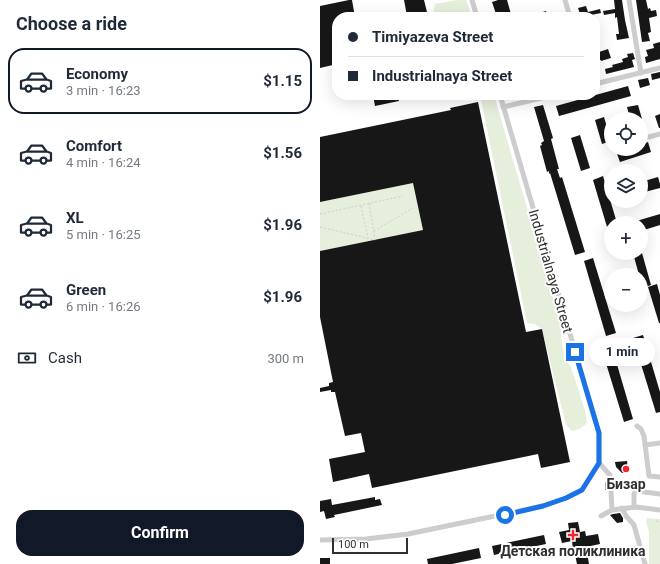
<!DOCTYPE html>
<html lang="en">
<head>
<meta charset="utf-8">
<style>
  :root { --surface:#fff; --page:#f2f2f3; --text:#1f2937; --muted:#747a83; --line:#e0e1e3; --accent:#111827 }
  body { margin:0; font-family:Roboto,sans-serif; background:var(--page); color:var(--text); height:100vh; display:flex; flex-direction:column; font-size:15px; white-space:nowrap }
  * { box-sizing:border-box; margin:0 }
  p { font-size:13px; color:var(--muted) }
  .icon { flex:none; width:22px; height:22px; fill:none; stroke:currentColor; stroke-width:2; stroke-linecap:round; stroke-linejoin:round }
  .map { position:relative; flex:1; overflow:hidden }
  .details { display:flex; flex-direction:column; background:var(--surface); width:320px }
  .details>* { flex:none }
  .guide { position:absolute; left:12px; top:12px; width:268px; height:88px; border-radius:16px; box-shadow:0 4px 16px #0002; display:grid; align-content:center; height:88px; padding:0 16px; background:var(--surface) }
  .buttons { position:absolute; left:284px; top:112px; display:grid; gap:8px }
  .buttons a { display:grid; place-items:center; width:44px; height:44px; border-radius:50%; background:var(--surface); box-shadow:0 4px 16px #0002; font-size:20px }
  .scale { position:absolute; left:12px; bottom:10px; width:76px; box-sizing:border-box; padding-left:4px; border:2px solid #303030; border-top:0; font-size:11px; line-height:14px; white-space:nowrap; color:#303030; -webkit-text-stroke:3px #fff; paint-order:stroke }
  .end { position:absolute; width:18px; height:18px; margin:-9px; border:5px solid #1a73e8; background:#fff; box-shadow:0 0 0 2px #fff }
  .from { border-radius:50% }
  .bubble { position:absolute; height:28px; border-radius:14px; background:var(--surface); box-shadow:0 4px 16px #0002; font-size:13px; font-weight:700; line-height:28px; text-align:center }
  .guide b { display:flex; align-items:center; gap:14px; height:38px; font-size:15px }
  .guide b+b { border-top:1px solid var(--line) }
  .guide i { width:10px; height:10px; background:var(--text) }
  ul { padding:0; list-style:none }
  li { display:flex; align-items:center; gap:12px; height:66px; margin:0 8px 6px; padding:0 8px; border:2px solid transparent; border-radius:16px }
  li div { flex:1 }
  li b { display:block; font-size:15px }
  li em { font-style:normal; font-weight:700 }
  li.selected { border-color:var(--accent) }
  li>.icon { width:36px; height:36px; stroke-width:1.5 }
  h2 { padding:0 16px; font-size:18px; line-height:48px }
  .pay { display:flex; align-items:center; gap:10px; height:44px; padding:0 16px; font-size:15px }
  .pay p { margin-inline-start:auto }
  .action { display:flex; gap:8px; margin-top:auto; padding:8px 16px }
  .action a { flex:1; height:46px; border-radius:16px; background:var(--accent); color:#fff; font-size:16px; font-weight:700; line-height:46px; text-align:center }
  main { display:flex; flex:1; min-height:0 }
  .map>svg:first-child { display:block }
</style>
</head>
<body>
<main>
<section class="details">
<h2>Choose a ride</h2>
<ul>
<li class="selected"><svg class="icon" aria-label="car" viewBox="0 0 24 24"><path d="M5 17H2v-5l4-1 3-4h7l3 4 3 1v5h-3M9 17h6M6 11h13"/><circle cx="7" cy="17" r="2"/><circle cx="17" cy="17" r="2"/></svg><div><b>Economy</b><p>3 min · 16:23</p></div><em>$1.15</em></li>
<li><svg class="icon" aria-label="car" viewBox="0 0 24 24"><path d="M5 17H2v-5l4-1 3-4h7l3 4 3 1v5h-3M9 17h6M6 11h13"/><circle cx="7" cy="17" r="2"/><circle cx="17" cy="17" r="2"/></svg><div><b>Comfort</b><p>4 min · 16:24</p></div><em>$1.56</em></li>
<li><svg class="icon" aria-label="car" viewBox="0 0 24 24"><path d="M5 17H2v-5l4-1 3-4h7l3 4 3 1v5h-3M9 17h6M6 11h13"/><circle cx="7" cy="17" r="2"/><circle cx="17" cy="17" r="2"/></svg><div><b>XL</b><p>5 min · 16:25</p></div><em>$1.96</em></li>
<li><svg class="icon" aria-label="car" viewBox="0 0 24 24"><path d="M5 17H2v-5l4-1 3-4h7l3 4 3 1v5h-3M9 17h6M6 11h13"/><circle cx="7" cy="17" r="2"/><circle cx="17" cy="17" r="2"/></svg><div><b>Green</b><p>6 min · 16:26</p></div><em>$1.96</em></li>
</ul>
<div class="pay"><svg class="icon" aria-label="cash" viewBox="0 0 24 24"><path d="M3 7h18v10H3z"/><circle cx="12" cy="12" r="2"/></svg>Cash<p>300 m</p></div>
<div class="action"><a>Confirm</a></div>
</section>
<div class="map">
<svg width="340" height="564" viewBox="0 0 340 564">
  <rect width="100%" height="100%" fill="#fff"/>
  <!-- green -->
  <g fill="#e6eedc">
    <polygon points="137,0 146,0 152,17 114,17 113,14 115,4"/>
    <polygon points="160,95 174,95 242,328 241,337 245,358 251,367 265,411 267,423 260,429 252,431 246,425 222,329 215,324 207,323"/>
    <polygon points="93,183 103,230 0,251 0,202"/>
    <polygon points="327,518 340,519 340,564 329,564 329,532 326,522"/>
  </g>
  <!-- building -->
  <g fill="#171717">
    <polygon points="29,0 32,0 35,17 17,17 17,64 0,68 0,6"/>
    <polygon points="84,0 104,0 107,12 87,16"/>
    <polygon points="178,0 187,0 191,14 180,17 177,17 172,2"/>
    <polygon points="294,0 302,0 305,20 309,38 297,40 296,34 299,34 297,17 295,18 295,13 284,15 283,11 295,9"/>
    <polygon points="316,0 326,0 328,9 330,8 331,11 336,10 337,16 329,18 331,32 328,33 330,41 322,42"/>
    <polygon points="266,6 268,12 280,9 281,13 271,15 272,17 261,17 258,8"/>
    <polygon points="226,11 228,17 210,17 210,16"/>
    <polygon points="275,41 276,41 279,52 288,49 291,58 281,61 281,60 275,62"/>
    <polygon points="340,42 340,59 326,63 325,57 328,56 326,50 334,48 333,44"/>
    <polygon points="313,53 315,59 312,60 314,67 286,74 285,69 293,67 292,65 303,62 302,59 308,57 307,54"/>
    <polygon points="340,72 340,78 332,80 331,74"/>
    <polygon points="328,78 330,85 320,88 318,80"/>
    <polygon points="308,86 311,96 239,116 236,106"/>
    <polygon points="53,95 78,95 79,101 55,106"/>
    <polygon points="158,102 206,332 222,329 250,462 221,468 218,454 52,488 49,474 13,482 9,459 45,452 41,433 25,436 15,392 11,392 11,390 0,392 0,388 9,386 9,383 13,382 0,317 0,251 103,230 93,183 0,202 0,137 131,110 130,108"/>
    <polygon points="223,105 233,138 231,139 239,169 237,169 240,178 242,177 265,252 255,255 230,173 229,174 229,171 227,172 220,146 222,145 221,143 224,141 214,107"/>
    <polygon points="318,105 322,119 310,119 307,107"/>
    <polygon points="340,114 340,128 339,128 335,116"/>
    <polygon points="284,117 291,141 282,144 275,120"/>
    <polygon points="260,135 270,168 261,171 251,138"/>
    <polygon points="328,142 331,152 300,162 296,151 303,149 321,149 321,144"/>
    <polygon points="283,176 297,223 291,223 291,237 290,237 273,180"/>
    <polygon points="338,177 340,184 340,188 321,193 321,182"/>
    <polygon points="340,214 340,225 321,231 321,223 313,223 313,222"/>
    <polygon points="313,253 322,253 331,285 323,288 321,282 321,275 319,275"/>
    <polygon points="273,258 296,333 286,336 264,261"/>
    <polygon points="337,284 340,295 340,323 339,323 328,287"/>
    <polygon points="323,335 340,392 340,412 336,413 313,338"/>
    <polygon points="291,344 313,419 304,422 281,347"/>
    <polygon points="307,461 308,472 302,473 296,467 295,462"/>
    <polygon points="306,481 307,488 295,489 293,487 290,486 289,487 287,490 285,490 285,482 290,484 293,482"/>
    <polygon points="55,497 55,500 60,499 62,505 14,515 15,517 6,519 4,511 0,512 0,501 11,499 12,505"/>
    <polygon points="300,513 303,518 303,522 297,523 290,515 293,514"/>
    <polygon points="258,522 260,532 265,531 266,536 278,534 280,544 266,547 269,564 257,564 254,550 253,550 252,541 242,543 239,532 249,530 248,523"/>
    <polygon points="224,535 226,544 174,555 172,546"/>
    <polygon points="159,548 161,558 132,564 108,564 107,559"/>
    <rect x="0" y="558" width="10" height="6"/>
  </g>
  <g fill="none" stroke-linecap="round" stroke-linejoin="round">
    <!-- path -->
    <g stroke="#cdcdcd" stroke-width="1" stroke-dasharray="2 2" stroke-linecap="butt">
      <polyline points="41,206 48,238"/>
      <polyline points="0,214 83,196"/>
      <polyline points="0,227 55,240 49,203"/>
      <polyline points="54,231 93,208"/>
      <polyline points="336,521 340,522"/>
    </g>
    <!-- minor -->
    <g stroke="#cdcdcd" stroke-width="5">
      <polyline points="152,0 157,17"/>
      <polyline points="245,0 250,17"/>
      <polyline points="309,0 321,73"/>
      <polyline points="275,84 340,68"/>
      <polyline points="183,107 234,95"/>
      <polyline points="329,137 340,134"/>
      <polyline points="317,426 321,429 324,436 329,476 340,477"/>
      <polyline points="325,445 340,443"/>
      <polyline points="279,463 290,475 290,480"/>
      <polyline points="314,507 314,494 316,491 340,494"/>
      <polyline points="302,508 306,516 314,525 325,564"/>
      <polyline points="292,510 316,507 340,510"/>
      <polyline points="281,516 292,510 291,490"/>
      <polyline points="0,540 46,539 88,534 223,506 246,498 262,490 279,463 279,433 180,95"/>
    </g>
  </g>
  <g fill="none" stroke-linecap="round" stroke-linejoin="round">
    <!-- route -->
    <polyline stroke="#1a73e8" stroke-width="5" points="185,515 223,506 246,498 262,490 279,463 279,433 255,352"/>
  </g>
  <!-- markers -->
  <g fill="#f62331" stroke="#fff" stroke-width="1.5">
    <circle cx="306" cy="469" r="4"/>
    <path d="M251 529h4v4h4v4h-4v4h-4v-4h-4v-4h4z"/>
  </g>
  <g text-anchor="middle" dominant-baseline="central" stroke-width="4" stroke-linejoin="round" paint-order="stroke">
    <!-- street labels -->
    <g font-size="14" fill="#303030" stroke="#fff">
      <text transform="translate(231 271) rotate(74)">Industrialnaya Street</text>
    </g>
    <!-- poi labels -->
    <g font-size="14" font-weight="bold" fill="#303030" stroke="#fff">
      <text x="306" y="484">Бизар</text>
      <text x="253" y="551">Детская поликлиника</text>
    </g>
  </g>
</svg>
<div class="buttons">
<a><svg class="icon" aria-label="locate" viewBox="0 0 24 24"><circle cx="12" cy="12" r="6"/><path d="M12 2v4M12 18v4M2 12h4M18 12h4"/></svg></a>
<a><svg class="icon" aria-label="layers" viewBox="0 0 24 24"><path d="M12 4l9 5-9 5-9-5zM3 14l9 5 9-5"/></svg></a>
<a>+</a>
<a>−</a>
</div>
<div class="scale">100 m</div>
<i class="end from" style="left:185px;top:515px"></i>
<i class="end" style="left:255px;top:352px"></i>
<div class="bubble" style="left:269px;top:338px;width:66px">1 min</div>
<div class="guide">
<b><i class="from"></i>Timiyazeva Street</b>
<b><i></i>Industrialnaya Street</b>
</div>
</div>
</main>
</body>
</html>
